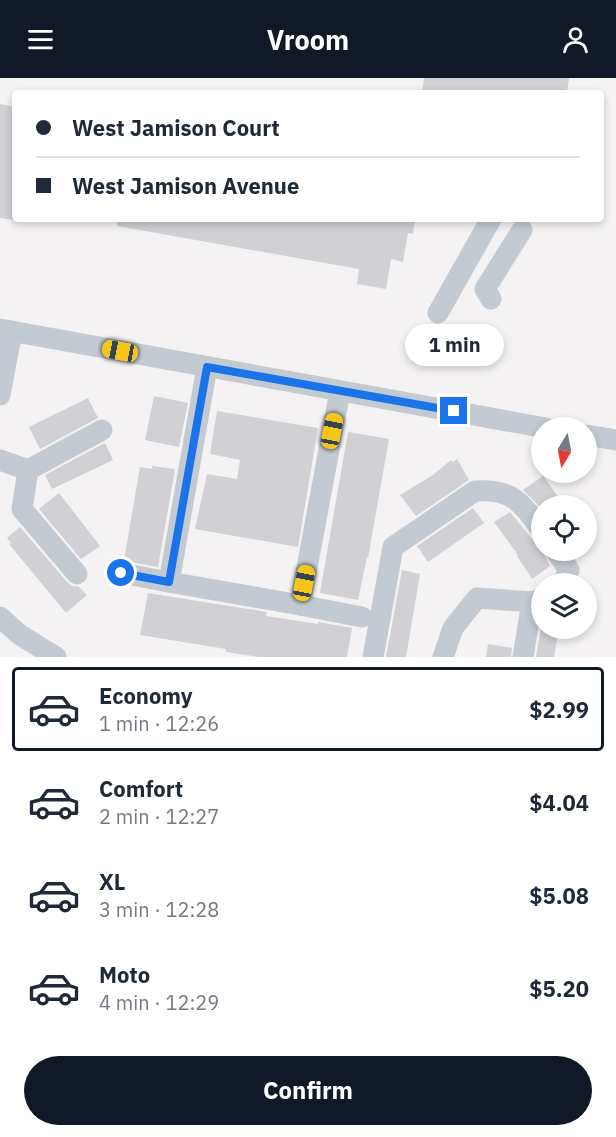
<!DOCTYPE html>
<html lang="en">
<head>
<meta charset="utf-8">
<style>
  :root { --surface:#fff; --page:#f2f2f3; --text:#1f2937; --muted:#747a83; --line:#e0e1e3; --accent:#111827 }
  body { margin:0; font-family:"IBM Plex Sans",sans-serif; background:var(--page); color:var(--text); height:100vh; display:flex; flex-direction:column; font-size:22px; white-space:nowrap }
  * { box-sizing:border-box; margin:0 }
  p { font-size:20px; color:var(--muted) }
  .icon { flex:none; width:33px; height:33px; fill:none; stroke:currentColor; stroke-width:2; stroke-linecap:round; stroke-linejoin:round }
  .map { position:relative; height:579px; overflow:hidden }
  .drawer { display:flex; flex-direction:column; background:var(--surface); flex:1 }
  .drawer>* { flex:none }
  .top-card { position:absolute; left:12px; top:12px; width:592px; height:132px; border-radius:6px; box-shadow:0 3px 9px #0003; display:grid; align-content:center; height:132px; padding:0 24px; background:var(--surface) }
  .needle { width:39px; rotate:190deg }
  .controls { position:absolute; left:531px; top:339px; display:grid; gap:12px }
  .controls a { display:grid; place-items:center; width:66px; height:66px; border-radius:50%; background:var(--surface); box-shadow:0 3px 9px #0003; font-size:30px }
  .end { position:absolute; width:27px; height:27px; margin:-14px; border:8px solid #1a73e8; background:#fff; box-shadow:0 0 0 3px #fff }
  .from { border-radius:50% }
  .bubble { position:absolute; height:42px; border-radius:21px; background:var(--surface); box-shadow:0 3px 9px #0003; font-size:20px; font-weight:700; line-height:42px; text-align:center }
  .car { position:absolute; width:18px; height:36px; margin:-18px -9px; border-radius:8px; box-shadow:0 0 4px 2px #0007; background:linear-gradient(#f5c518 24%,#345 0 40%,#f5c518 0 76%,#345 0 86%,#f5c518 0) }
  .top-card b { display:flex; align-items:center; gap:21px; height:57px; font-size:22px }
  .top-card b+b { border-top:2px solid var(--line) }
  .top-card i { width:15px; height:15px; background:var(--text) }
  ul { padding:10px 0 0; list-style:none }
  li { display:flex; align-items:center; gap:18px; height:84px; margin:0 12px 9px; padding:0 12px; border:3px solid transparent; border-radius:6px }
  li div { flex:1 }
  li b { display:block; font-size:22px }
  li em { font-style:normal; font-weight:700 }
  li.selected { border-color:var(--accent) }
  li>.icon { width:54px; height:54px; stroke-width:1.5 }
  .cta { display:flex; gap:12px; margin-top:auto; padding:12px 24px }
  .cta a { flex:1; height:69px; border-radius:36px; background:var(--accent); color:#fff; font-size:24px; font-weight:700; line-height:69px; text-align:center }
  header { display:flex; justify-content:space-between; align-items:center; height:78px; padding:0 24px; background:var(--accent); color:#fff; font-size:27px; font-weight:700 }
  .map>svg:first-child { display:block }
</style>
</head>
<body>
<header><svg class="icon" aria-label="menu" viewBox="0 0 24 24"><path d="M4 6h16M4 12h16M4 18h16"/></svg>Vroom<svg class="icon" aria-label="person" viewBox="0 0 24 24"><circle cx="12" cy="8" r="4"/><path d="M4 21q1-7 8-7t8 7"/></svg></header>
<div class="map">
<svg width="616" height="579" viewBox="0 0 616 579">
  <rect width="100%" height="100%" fill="#f4f2f2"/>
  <!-- building -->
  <g fill="#d0d0d5">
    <polygon points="424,0 569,0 567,15 422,15"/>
    <polygon points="0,26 15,29 15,142 0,140"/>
    <polygon points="118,141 415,141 413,156 408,155 403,184 391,181 386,211 357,206 359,191 117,148"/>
    <polygon points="154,318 188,325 179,369 145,362"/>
    <polygon points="88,320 98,340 40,371 29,349"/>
    <polygon points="217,333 318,350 298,469 195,451 207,396 237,401 240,382 210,376"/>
    <polygon points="348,354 389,361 368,480 367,479 358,522 320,515"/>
    <polygon points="105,365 113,382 52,411 45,397"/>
    <polygon points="457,381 469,402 416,438 400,417 433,397 451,382 453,384"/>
    <polygon points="152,388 175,391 158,489 124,483 140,389 152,391"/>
    <polygon points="543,398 565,428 542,428 542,431 523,412"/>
    <polygon points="59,415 100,468 81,481 39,431"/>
    <polygon points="473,430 484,445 428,484 417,468"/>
    <polygon points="510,434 532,461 542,465 542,472 550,488 532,501 517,478 518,477 494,444"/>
    <polygon points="20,449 67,504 72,508 79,509 87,517 66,535 9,466 11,465 7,460"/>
    <polygon points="402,492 420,496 406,579 386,579"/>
    <polygon points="148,515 267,534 266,538 318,546 318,544 352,550 347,579 259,579 226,574 226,571 140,557"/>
    <polygon points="541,550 559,550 554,579 536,579"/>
    <polygon points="488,566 512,570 511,579 486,579"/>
  </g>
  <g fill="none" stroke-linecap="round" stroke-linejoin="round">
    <!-- minor -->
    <g stroke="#c4cad1" stroke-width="21">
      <polyline points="491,221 485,211 522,152"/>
      <polyline points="438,235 491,141"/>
      <polyline points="0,251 546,350"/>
      <polyline points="207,289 169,504 300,527 340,313"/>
      <polyline points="0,317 12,253"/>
      <polyline points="586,357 616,362"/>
      <polyline points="0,382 28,392 22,431 77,496"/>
      <polyline points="28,392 102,352"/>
      <polyline points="555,472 569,492 562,506"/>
      <polyline points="121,495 169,504"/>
      <polyline points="300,527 362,539"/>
      <polyline points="0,539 20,557 56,579"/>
      <path d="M 373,579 L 393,469 L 475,413 C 512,410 522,425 542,453"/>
      <polyline points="443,579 453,550 477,520 532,524 542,521"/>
      <polyline points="523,579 532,524"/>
    </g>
  </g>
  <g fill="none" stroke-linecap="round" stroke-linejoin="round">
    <!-- route -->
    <polyline stroke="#1a73e8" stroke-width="8" points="121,495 169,504 207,289 454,333"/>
  </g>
</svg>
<div class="controls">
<a><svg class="needle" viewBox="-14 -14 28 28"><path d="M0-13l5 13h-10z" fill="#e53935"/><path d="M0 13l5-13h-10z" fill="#747a83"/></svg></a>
<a><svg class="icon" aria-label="locate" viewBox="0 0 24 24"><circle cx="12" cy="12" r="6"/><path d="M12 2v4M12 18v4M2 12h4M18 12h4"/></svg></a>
<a><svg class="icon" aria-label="layers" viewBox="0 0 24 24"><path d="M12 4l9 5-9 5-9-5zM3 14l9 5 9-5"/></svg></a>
</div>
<i class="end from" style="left:121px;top:495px"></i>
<i class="end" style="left:454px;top:333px"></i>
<div class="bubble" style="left:405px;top:246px;width:99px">1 min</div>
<i class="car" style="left:120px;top:273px;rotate:281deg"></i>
<i class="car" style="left:332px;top:353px;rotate:11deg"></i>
<i class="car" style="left:304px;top:505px;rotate:11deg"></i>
<div class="top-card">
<b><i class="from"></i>West Jamison Court</b>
<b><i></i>West Jamison Avenue</b>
</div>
</div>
<section class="drawer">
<ul>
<li class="selected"><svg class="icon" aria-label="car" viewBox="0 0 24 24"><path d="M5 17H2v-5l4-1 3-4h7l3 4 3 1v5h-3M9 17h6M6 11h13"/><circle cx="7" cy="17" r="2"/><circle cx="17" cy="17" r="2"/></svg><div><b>Economy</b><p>1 min · 12:26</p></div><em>$2.99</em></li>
<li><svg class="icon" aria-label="car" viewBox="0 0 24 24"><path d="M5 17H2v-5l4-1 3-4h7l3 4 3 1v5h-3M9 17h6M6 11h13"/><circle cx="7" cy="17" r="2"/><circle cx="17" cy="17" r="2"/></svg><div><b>Comfort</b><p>2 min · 12:27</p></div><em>$4.04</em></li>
<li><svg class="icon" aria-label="car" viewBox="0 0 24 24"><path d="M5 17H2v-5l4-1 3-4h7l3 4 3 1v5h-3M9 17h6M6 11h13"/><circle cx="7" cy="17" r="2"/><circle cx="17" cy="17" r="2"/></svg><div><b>XL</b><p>3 min · 12:28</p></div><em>$5.08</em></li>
<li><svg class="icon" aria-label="car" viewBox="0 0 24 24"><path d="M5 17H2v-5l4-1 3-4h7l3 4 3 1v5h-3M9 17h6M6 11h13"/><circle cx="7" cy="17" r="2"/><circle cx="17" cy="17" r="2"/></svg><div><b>Moto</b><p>4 min · 12:29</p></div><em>$5.20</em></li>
</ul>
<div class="cta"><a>Confirm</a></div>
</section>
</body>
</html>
